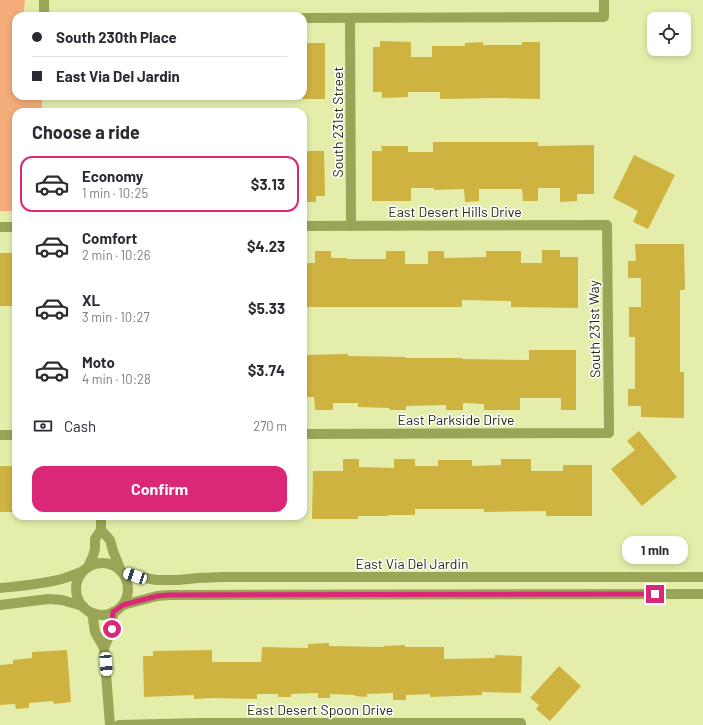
<!DOCTYPE html>
<html lang="en">
<head>
<meta charset="utf-8">
<style>
  :root { --surface:#fff; --page:#f7f7f7; --text:#2b2b33; --muted:#7c7c81; --line:#e1e1e2; --accent:#db2777 }
  body { margin:0; font-family:Barlow,sans-serif; background:var(--page); color:var(--text); height:100vh; display:flex; flex-direction:column; font-size:15px; white-space:nowrap }
  * { box-sizing:border-box; margin:0 }
  p { font-size:13px; color:var(--muted) }
  .icon { flex:none; width:22px; height:22px; fill:none; stroke:currentColor; stroke-width:2; stroke-linecap:round; stroke-linejoin:round }
  .map { position:relative; flex:1; overflow:hidden }
  .drawer { position:absolute; left:12px; top:108px; width:295px; height:412px; display:flex; flex-direction:column; background:var(--surface); border-radius:12px; box-shadow:0 2px 6px #0003 }
  .drawer>* { flex:none }
  .hud { position:absolute; left:12px; top:12px; width:295px; height:88px; border-radius:12px; box-shadow:0 2px 6px #0003; display:grid; align-content:center; height:88px; padding:0 20px; background:var(--surface) }
  .tools { position:absolute; left:647px; top:12px; display:grid; gap:8px }
  .tools a { display:grid; place-items:center; width:44px; height:44px; border-radius:8px; background:var(--surface); box-shadow:0 2px 6px #0003; font-size:20px }
  .end { position:absolute; width:18px; height:18px; margin:-9px; border:5px solid #db2777; background:#fff; box-shadow:0 0 0 2px #fff }
  .from { border-radius:50% }
  .bubble { position:absolute; height:28px; border-radius:12px; background:var(--surface); box-shadow:0 2px 6px #0003; font-size:13px; font-weight:700; line-height:28px; text-align:center }
  .car { position:absolute; width:12px; height:24px; margin:-12px -6px; border-radius:5px; box-shadow:0 0 3px 1px #0007; background:linear-gradient(#fff 24%,#345 0 40%,#fff 0 76%,#345 0 86%,#fff 0) }
  .hud b { display:flex; align-items:center; gap:14px; height:38px; font-size:15px }
  .hud b+b { border-top:1px solid var(--line) }
  .hud i { width:10px; height:10px; background:var(--text) }
  ul { padding:0; list-style:none }
  li { display:flex; align-items:center; gap:12px; height:56px; margin:0 8px 6px; padding:0 12px; border:2px solid transparent; border-radius:12px }
  li div { flex:1 }
  li b { display:block; font-size:15px }
  li em { font-style:normal; font-weight:700 }
  li.on { border-color:var(--accent) }
  li>.icon { width:36px; height:36px; stroke-width:1.5 }
  h2 { padding:0 20px; font-size:18px; line-height:48px }
  .pay { display:flex; align-items:center; gap:10px; height:44px; padding:0 20px; font-size:15px }
  .pay p { margin-inline-start:auto }
  .primary-button { display:flex; gap:8px; margin-top:auto; padding:8px 20px }
  .primary-button a { flex:1; height:46px; border-radius:12px; background:var(--accent); color:#fff; font-size:16px; font-weight:700; line-height:46px; text-align:center }
  .map>svg:first-child { display:block }
</style>
</head>
<body>
<div class="map">
<svg width="703" height="725" viewBox="0 0 703 725">
  <rect width="100%" height="100%" fill="#e4eeaa"/>
  <!-- green -->
  <polygon fill="#f4ac7b" points="0,0 25,0 24,10 26,16 16,16 16,96 42,96 42,112 16,112 16,211 0,211"/>
  <!-- building -->
  <g fill="#cfb341">
    <polygon points="380,41 411,42 411,57 432,57 432,46 465,46 465,43 483,42 483,45 522,45 522,42 540,42 540,99 497,98 440,99 440,92 408,92 408,97 382,98 382,92 373,92 373,47 380,47"/>
    <polygon points="307,43 325,43 325,99 303,99 303,53 307,53"/>
    <polygon points="433,142 538,142 538,146 594,145 594,194 577,194 577,201 560,202 560,188 538,188 538,201 523,201 522,189 479,189 479,201 465,202 464,189 434,190 434,188 411,188 411,201 372,201 372,151 382,151 381,146 408,146 408,152 433,152"/>
    <polygon points="303,151 324,151 325,196 316,196 316,202 304,202 304,201 303,201"/>
    <polygon points="634,155 675,175 648,229 633,222 638,211 613,198"/>
    <polygon points="635,244 684,244 685,290 680,290 680,372 684,372 684,418 641,417 641,406 628,406 628,389 635,389 635,337 629,337 629,307 641,307 641,278 628,278 628,261 636,261"/>
    <polygon points="542,250 560,250 560,257 578,257 578,308 511,307 511,301 462,300 462,307 303,307 303,263 315,263 315,251 331,251 331,258 347,258 347,259 386,259 386,251 405,251 405,264 428,264 428,251 444,251 444,258 486,257 486,251 521,251 521,263 542,263"/>
    <rect x="0" y="253" width="12" height="53"/>
    <polygon points="529,350 576,350 576,410 561,410 561,398 520,398 520,410 484,410 484,404 463,403 463,410 446,410 446,405 406,406 406,410 389,410 390,408 358,407 358,403 333,403 333,410 315,410 314,397 303,397 303,355 348,354 348,356 406,357 406,358 462,358 462,359 529,360"/>
    <polygon points="639,431 677,477 642,506 611,469 635,450 627,441"/>
    <polygon points="343,459 359,459 359,467 394,468 394,459 415,459 415,466 438,466 438,460 472,460 472,466 501,465 501,459 531,459 531,471 563,471 563,465 592,465 592,516 546,516 546,511 484,512 484,509 415,509 415,515 388,515 388,516 358,516 358,519 312,519 313,471 343,471"/>
    <rect x="0" y="466" width="16" height="46"/>
    <polygon points="329,643 329,646 384,647 384,646 405,645 405,647 444,647 444,659 495,658 495,655 522,656 521,693 482,692 482,695 430,697 430,694 406,695 406,700 393,700 393,693 367,694 367,697 355,696 355,695 330,694 330,698 318,698 318,693 291,694 291,697 278,697 278,694 257,694 257,699 213,698 194,699 194,695 144,697 143,656 153,656 153,651 212,650 212,662 261,662 262,647 308,648 308,644"/>
    <polygon points="67,650 71,702 54,704 53,701 29,703 29,708 16,709 15,704 0,705 0,665 13,664 13,660 32,658 32,652"/>
    <polygon points="559,666 581,686 550,721 536,709 539,705 530,698"/>
  </g>
  <g fill="none" stroke-linecap="round" stroke-linejoin="round">
    <!-- minor -->
    <g stroke="#9ba557" stroke-width="10">
      <polyline points="44,0 44,16 47,16"/>
      <polyline points="303,18 604,17 604,0"/>
      <polyline points="350,18 351,226"/>
      <polyline points="303,226 607,225 609,433 303,434"/>
      <polyline points="0,227 16,227"/>
      <polyline points="0,435 16,435"/>
      <polyline points="101,530 110,540 113,551 121,571"/>
      <polyline points="88,567 93,556 95,549 95,539 101,530 101,516"/>
      <polyline points="92,613 95,632 104,648"/>
      <polyline points="110,725 104,648 112,629 113,612"/>
      <polyline points="119,725 201,723 521,723 521,725"/>
    </g>
    <!-- tertiary -->
    <g stroke="#9ba557" stroke-width="10">
      <circle cx="102" cy="589" r="26"/>
      <polyline points="122,572 135,576 156,580 178,580 198,578 224,577 703,577"/>
      <path d="M 0,588 C 22,586 45,584 65,578 C 71,576 77,574 83,571"/>
      <polyline points="0,605 48,599 62,600 83,606"/>
      <polyline points="123,605 157,596 169,595 703,594"/>
    </g>
  </g>
  <g fill="none" stroke-linecap="round" stroke-linejoin="round">
    <!-- route -->
    <polyline stroke="#db2777" stroke-width="5" points="112,629 113,612 123,605 157,596 169,595 655,594"/>
  </g>
  <g text-anchor="middle" dominant-baseline="central" stroke-width="3" stroke-linejoin="round" paint-order="stroke">
    <!-- street labels -->
    <g font-size="14" fill="#292d11" stroke="#fff">
      <text transform="translate(337 122) rotate(-90)">South 231st Street</text>
      <text x="455" y="211">East Desert Hills Drive</text>
      <text transform="translate(594 329) rotate(-91)">South 231st Way</text>
      <text x="456" y="419">East Parkside Drive</text>
      <text x="412" y="563">East Via Del Jardin</text>
      <text x="320" y="709">East Desert Spoon Drive</text>
    </g>
  </g>
</svg>
<div class="tools">
<a><svg class="icon" aria-label="locate" viewBox="0 0 24 24"><circle cx="12" cy="12" r="6"/><path d="M12 2v4M12 18v4M2 12h4M18 12h4"/></svg></a>
</div>
<i class="end from" style="left:112px;top:629px"></i>
<i class="end" style="left:655px;top:594px"></i>
<div class="bubble" style="left:622px;top:536px;width:66px">1 min</div>
<i class="car" style="left:135px;top:576px;rotate:288deg"></i>
<i class="car" style="left:106px;top:664px;rotate:176deg"></i>
<div class="hud">
<b><i class="from"></i>South 230th Place</b>
<b><i></i>East Via Del Jardin</b>
</div>
<section class="drawer">
<h2>Choose a ride</h2>
<ul>
<li class="on"><svg class="icon" aria-label="car" viewBox="0 0 24 24"><path d="M5 17H2v-5l4-1 3-4h7l3 4 3 1v5h-3M9 17h6M6 11h13"/><circle cx="7" cy="17" r="2"/><circle cx="17" cy="17" r="2"/></svg><div><b>Economy</b><p>1 min · 10:25</p></div><em>$3.13</em></li>
<li><svg class="icon" aria-label="car" viewBox="0 0 24 24"><path d="M5 17H2v-5l4-1 3-4h7l3 4 3 1v5h-3M9 17h6M6 11h13"/><circle cx="7" cy="17" r="2"/><circle cx="17" cy="17" r="2"/></svg><div><b>Comfort</b><p>2 min · 10:26</p></div><em>$4.23</em></li>
<li><svg class="icon" aria-label="car" viewBox="0 0 24 24"><path d="M5 17H2v-5l4-1 3-4h7l3 4 3 1v5h-3M9 17h6M6 11h13"/><circle cx="7" cy="17" r="2"/><circle cx="17" cy="17" r="2"/></svg><div><b>XL</b><p>3 min · 10:27</p></div><em>$5.33</em></li>
<li><svg class="icon" aria-label="car" viewBox="0 0 24 24"><path d="M5 17H2v-5l4-1 3-4h7l3 4 3 1v5h-3M9 17h6M6 11h13"/><circle cx="7" cy="17" r="2"/><circle cx="17" cy="17" r="2"/></svg><div><b>Moto</b><p>4 min · 10:28</p></div><em>$3.74</em></li>
</ul>
<div class="pay"><svg class="icon" aria-label="cash" viewBox="0 0 24 24"><path d="M3 7h18v10H3z"/><circle cx="12" cy="12" r="2"/></svg>Cash<p>270 m</p></div>
<div class="primary-button"><a>Confirm</a></div>
</section>
</div>
</body>
</html>
